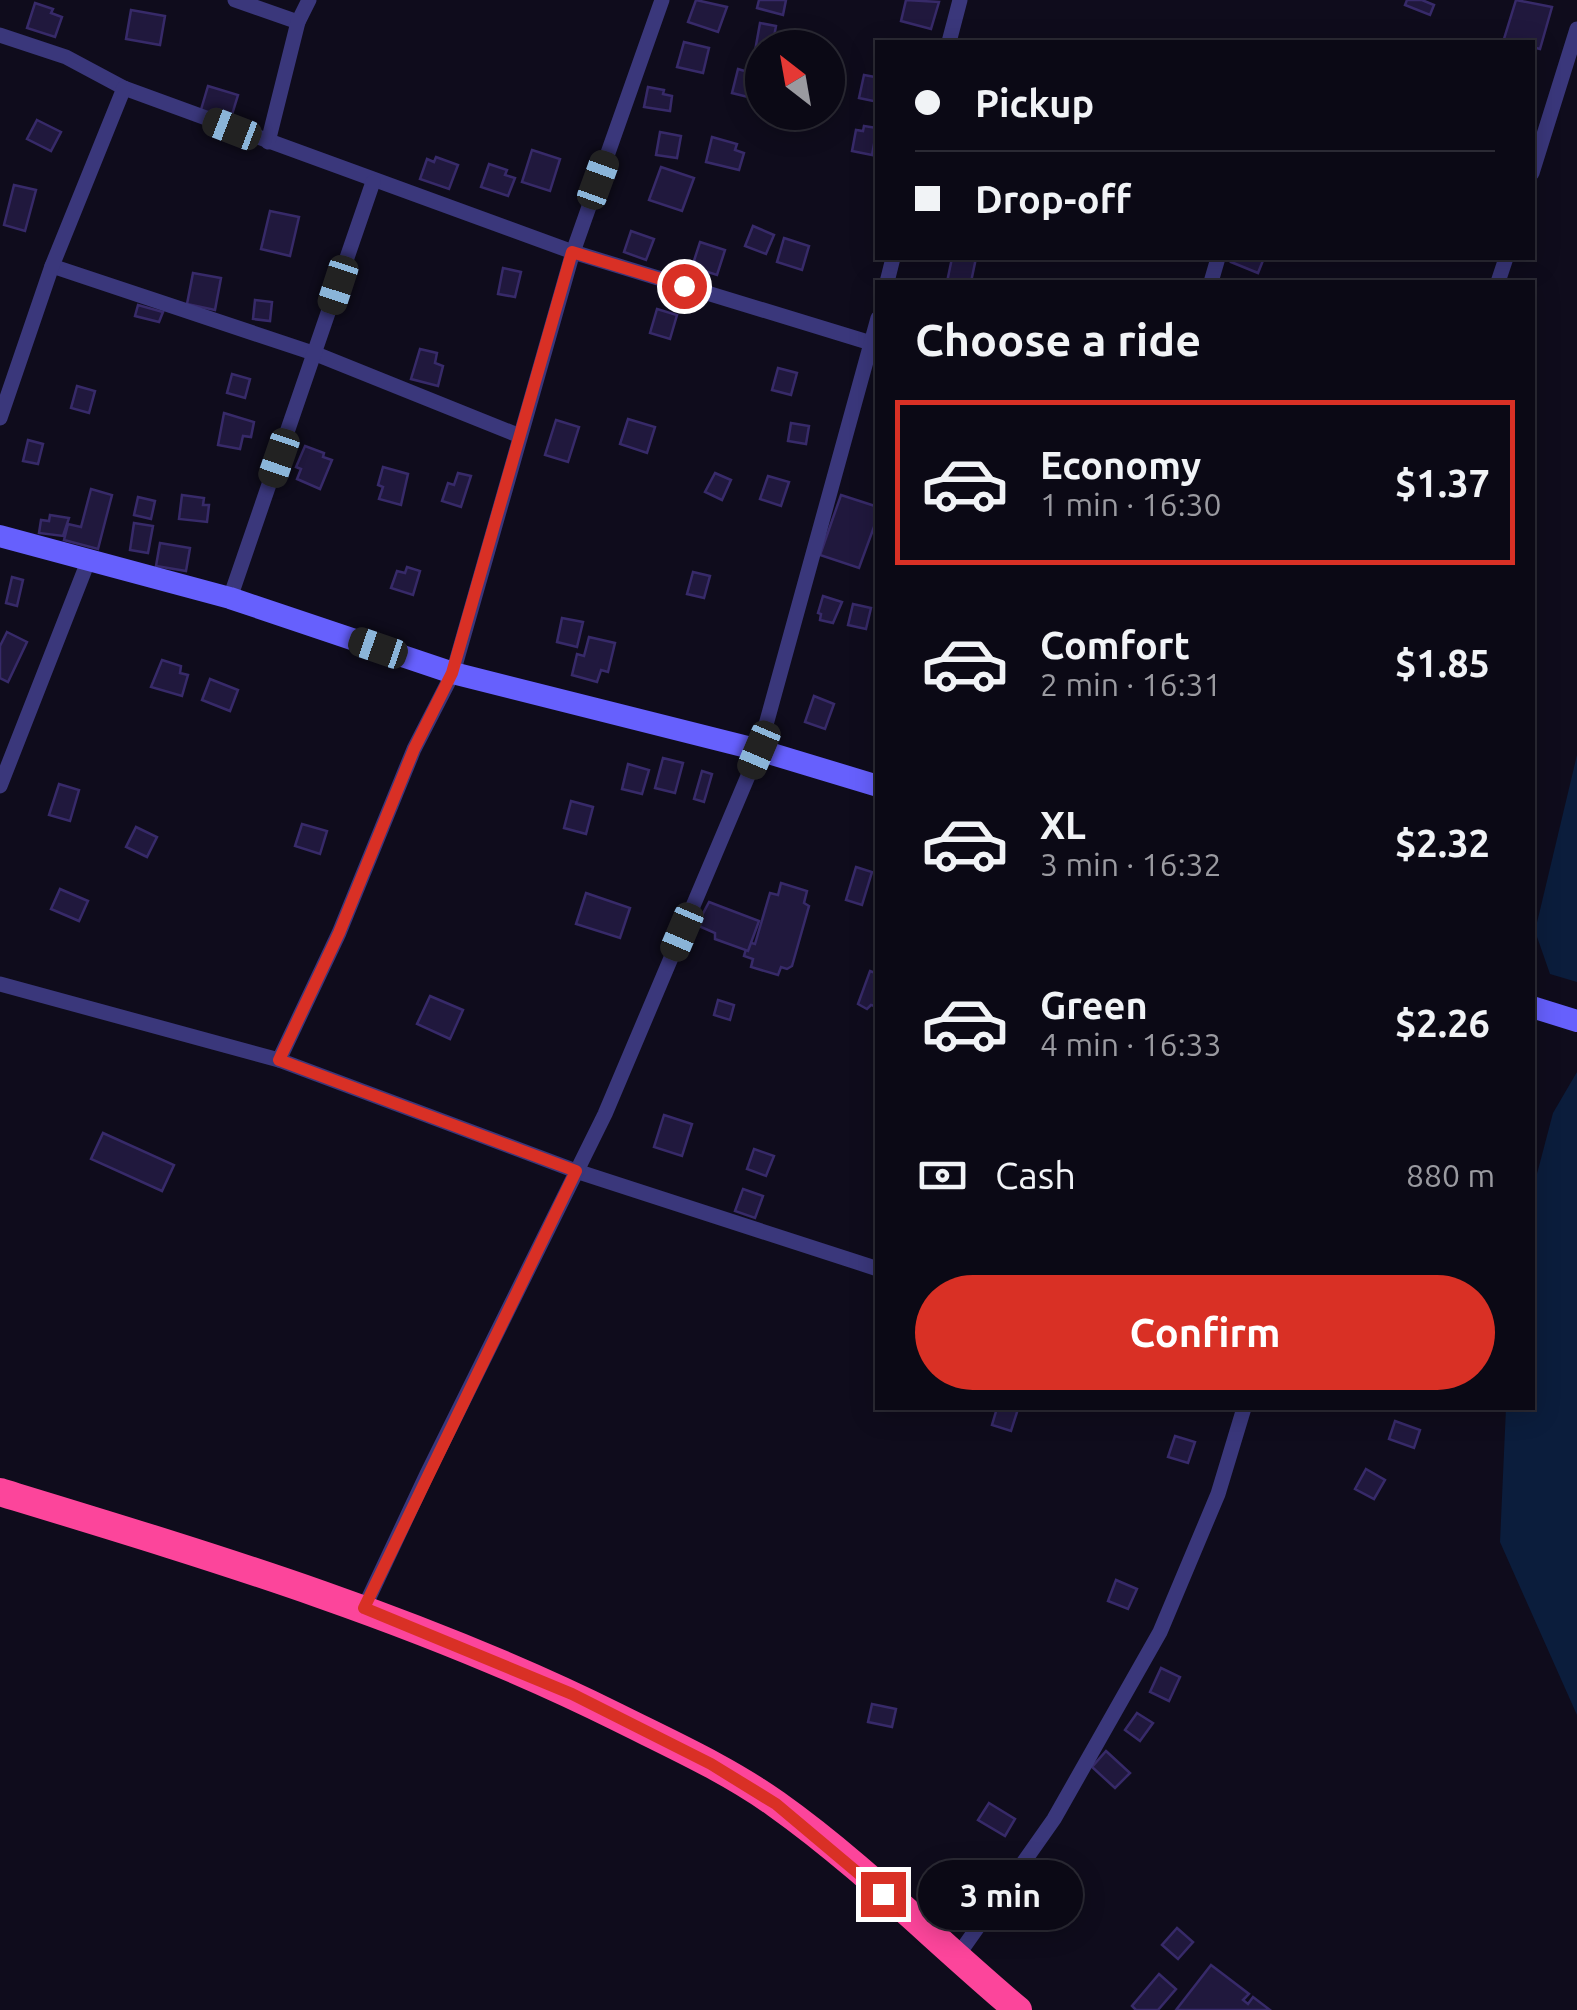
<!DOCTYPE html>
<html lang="en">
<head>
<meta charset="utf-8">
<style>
  :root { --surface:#0b0915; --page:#191722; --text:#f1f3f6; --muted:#9a9aa0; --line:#2b2a34; --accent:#d93025 }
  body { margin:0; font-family:Ubuntu,sans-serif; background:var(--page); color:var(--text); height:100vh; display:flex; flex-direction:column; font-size:38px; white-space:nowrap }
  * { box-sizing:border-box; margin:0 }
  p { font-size:32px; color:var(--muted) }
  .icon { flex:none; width:55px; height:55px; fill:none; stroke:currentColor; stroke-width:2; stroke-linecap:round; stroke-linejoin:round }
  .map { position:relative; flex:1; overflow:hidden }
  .details { position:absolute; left:875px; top:280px; width:660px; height:1130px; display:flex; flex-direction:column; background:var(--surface); border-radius:0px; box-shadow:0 5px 25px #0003,0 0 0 2px var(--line) }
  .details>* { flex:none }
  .hud { position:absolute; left:875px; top:40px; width:660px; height:220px; border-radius:0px; box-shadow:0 5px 25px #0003,0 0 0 2px var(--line); display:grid; align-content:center; height:220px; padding:0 40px; background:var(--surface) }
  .needle { width:65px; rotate:329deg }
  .fabs { position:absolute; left:745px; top:30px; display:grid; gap:20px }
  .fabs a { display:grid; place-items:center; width:100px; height:100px; border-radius:50%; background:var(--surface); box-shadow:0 5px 25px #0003,0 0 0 2px var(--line); font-size:50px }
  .end { position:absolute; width:45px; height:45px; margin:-22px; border:12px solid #d93025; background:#fff; box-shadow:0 0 0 5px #fff }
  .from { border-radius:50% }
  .bubble { position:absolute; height:70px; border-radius:35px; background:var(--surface); box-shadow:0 5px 25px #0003,0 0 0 2px var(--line); font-size:32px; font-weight:700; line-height:70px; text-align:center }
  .car { position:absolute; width:30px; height:60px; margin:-30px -15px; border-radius:12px; box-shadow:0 0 8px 2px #0007; background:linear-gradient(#222 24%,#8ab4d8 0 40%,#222 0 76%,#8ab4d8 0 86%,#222 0) }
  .hud b { display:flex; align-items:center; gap:35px; height:95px; font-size:38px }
  .hud b+b { border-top:2px solid var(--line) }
  .hud i { width:25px; height:25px; background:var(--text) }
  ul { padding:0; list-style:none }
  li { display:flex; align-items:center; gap:30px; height:165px; margin:0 20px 15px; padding:0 20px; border:5px solid transparent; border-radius:0px }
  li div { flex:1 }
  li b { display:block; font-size:38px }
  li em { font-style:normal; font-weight:700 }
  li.current { border-color:var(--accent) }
  li>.icon { width:90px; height:90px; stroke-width:1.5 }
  h2 { padding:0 40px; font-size:45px; line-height:120px }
  .pay { display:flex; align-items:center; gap:25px; height:110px; padding:0 40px; font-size:38px }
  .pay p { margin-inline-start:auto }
  .cta { display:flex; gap:20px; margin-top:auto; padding:20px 40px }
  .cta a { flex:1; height:115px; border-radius:60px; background:var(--accent); color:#fff; font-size:40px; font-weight:700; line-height:115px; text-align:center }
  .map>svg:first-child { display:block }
</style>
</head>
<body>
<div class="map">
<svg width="1577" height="2010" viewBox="0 0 1577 2010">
  <rect width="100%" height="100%" fill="#0f0c1c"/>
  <!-- water -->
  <g fill="#0b1d3c">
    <polygon points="1577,755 1577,982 1550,974 1535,931"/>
    <polygon points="1577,1072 1577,1715 1500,1542 1506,1408 1532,1408 1533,1189 1553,1113"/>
  </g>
  <!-- building -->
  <g fill="#20183d" stroke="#372a69" stroke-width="2.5">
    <polygon points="696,0 727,7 718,32 688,22"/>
    <polygon points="759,0 786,0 783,15 757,8"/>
    <polygon points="906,0 939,2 931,29 901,21"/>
    <polygon points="1407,0 1422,0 1434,5 1430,15 1405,5"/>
    <polygon points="1516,0 1552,7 1540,49 1532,47 1532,42 1504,39"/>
    <polygon points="35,3 53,9 51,13 62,17 55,37 27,28"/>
    <polygon points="131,10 165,16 160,45 126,39"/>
    <polygon points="760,23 776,26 772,48 762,48 762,52 755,51"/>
    <polygon points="684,42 709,48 703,73 677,67"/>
    <polygon points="877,66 878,102 859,98 864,75 875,77"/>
    <polygon points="738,69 755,74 748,97 732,93"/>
    <polygon points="208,86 238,95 230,121 200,113"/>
    <polygon points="648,87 664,90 663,94 672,96 670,111 644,107"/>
    <polygon points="37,120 61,132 51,151 27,139"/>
    <polygon points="864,126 877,128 872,155 852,151 856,130 863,131"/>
    <polygon points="660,132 681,136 677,158 656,155"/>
    <polygon points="712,137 737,144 735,150 744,153 739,170 706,162"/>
    <polygon points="532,150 560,159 550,191 522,182"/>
    <polygon points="436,157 458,165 449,189 420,179 427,159 434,162"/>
    <polygon points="489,164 507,170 505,175 515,178 508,196 481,187"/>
    <polygon points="661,167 694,178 682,211 649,200"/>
    <polygon points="14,185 36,190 25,231 4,225"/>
    <polygon points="270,211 299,217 290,256 261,249"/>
    <polygon points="753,226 774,235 766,254 745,246"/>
    <polygon points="631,231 654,239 646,260 624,252"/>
    <polygon points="784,238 809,246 802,270 777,262"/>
    <polygon points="700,242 725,250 717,275 692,267"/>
    <polygon points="952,258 976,258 971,282 947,282"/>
    <polygon points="1233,258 1264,258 1258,273 1231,262"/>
    <polygon points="503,268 521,272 515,297 498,294"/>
    <polygon points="193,273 221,278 215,310 187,304"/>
    <polygon points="255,300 272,302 270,321 253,319"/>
    <polygon points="138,305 163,312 159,322 135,316"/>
    <polygon points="657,309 677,315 670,339 650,333"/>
    <polygon points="420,349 437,353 435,363 443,366 438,386 411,379"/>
    <polygon points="778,368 797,373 791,395 772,390"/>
    <polygon points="232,374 250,379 245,398 227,393"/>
    <polygon points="77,386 95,391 89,413 71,408"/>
    <polygon points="224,413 254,422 251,437 243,436 240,449 218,445"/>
    <polygon points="628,419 655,427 647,453 620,444"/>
    <polygon points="556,420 579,427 568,462 545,455"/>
    <polygon points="791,423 809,426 806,444 788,441"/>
    <polygon points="28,440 43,444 38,464 23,461"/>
    <polygon points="305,446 324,453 323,457 332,460 320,489 297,479 301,469 296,467"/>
    <polygon points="383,467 408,474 401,505 379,499 383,487 378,485"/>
    <polygon points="458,473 471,476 461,507 442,501 448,483 454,485"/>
    <polygon points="715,473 731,480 722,500 705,492"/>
    <polygon points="768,476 789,482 781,506 760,499"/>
    <polygon points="91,489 112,495 98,549 64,540 68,524 81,527"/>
    <polygon points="182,495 204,498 203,505 209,505 207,522 179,519"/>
    <polygon points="841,495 878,507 878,516 859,568 820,555"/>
    <polygon points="138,497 155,501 151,519 134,515"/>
    <polygon points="50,515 69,518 63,536 39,533 41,520 49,521"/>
    <polygon points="134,523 153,526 148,553 130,550"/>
    <polygon points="160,543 190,548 186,571 156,566"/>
    <polygon points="407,567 420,571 413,595 391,588 397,571 405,573"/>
    <polygon points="693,572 710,576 704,598 687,594"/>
    <polygon points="12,577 23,580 17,606 6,603"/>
    <polygon points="823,596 842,602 833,623 820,620 821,614 818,613"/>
    <polygon points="853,604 871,608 866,629 848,625"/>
    <polygon points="562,618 583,622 577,647 557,642"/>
    <polygon points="7,632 27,642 8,682 0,678 0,646"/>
    <polygon points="589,637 615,643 608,672 601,670 597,682 572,675 577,654 584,656"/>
    <polygon points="162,660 181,666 180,673 188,675 182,696 151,687"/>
    <polygon points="210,679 238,690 230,711 202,700"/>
    <polygon points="814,696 834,704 825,729 805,722"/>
    <polygon points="663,758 683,763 675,793 655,788"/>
    <polygon points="628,764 649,770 642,794 622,789"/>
    <polygon points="702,771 712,774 704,802 694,799"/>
    <polygon points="59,784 79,790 70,821 49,815"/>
    <polygon points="571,801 593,807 586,834 564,828"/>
    <polygon points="302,824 327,831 320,854 295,846"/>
    <polygon points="136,827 157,837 147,857 126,847"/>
    <polygon points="856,867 872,872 862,905 846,900"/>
    <polygon points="781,883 807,891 804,903 809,906 792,966 787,969 781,967 778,975 751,967 753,959 744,956 748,942 755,944 770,893 778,895"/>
    <polygon points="60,889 88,901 79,921 51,909"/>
    <polygon points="586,893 630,908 620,938 576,924"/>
    <polygon points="709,902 759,921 748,951 715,939 715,933 701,927 698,923"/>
    <polygon points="870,971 878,974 878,1007 871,1005 867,1009 858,1004"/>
    <polygon points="430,996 463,1010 450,1039 417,1024"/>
    <polygon points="718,1000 734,1005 730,1020 714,1015"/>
    <polygon points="664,1115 692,1124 682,1156 654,1147"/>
    <polygon points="103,1133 174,1165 162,1191 91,1159"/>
    <polygon points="754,1149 774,1156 766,1176 747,1169"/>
    <polygon points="743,1189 763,1196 755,1218 735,1211"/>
    <polygon points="997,1408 1018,1409 1011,1431 992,1425"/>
    <polygon points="1395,1421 1420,1430 1414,1448 1389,1439"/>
    <polygon points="1175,1436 1195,1442 1188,1463 1168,1457"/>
    <polygon points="1366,1469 1385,1480 1374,1499 1355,1489"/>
    <polygon points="1116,1580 1137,1589 1128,1609 1108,1601"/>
    <polygon points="1161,1668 1180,1677 1169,1701 1150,1692"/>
    <polygon points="872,1704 896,1709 892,1727 868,1722"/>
    <polygon points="1137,1713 1153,1723 1140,1741 1125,1730"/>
    <polygon points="1106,1751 1130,1773 1115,1788 1092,1767"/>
    <polygon points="989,1803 1015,1819 1005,1836 978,1820"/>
    <polygon points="1177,1928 1193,1942 1178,1959 1162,1945"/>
    <polygon points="1211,1965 1249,1994 1243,2000 1248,2004 1253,1997 1270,2010 1176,2010"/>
    <polygon points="1159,1974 1176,1989 1158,2010 1136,2010 1132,2006"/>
  </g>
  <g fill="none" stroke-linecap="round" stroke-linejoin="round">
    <!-- street -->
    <g stroke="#3a377b" stroke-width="15">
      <polyline points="235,0 298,22"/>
      <polyline points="0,35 66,57 124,88 573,252 871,343"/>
      <polyline points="949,42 960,0"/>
      <polyline points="268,142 298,22 309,0"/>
      <polyline points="1532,173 1577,29"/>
      <polyline points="52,266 316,354 520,436"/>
      <polyline points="887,282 893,258"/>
      <polyline points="1211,282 1218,258"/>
      <polyline points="1498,282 1506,258"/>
      <polyline points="0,418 52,266 124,88"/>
      <polyline points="230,598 373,182"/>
      <polyline points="0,786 89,559"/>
      <polyline points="0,984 279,1060 339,933 414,749 453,673 573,252 662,0"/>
      <polyline points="279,1060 576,1171 878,1269"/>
      <polyline points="364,1608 427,1474 605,1114 759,750 878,318"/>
      <polyline points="956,1958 1054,1819 1160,1632 1218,1494 1244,1408"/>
    </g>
    <!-- secondary -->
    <g stroke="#6660fd" stroke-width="22">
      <polyline points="0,536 230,598 453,673 759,750 878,786"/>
      <polyline points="1532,1007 1577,1021"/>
    </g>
    <!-- highway -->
    <path stroke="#fc459b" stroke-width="28" d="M 0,1492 C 210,1556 420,1619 617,1717 C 671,1744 727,1769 776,1804 C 862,1865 937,1942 1018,2010"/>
  </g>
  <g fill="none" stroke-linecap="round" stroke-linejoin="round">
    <!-- route -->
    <polyline stroke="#d93025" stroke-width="12" points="684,286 572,252 452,673 414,749 339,933 279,1060 576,1171 364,1608 572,1694 711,1764 776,1804 883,1894"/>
  </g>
</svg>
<div class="fabs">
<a><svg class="needle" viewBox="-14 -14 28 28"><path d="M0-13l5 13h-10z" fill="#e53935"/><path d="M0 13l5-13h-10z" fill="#9a9aa0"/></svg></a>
</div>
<i class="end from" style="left:684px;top:286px"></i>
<i class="end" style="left:883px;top:1894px"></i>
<div class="bubble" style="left:918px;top:1860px;width:165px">3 min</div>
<i class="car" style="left:232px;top:129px;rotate:291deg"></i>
<i class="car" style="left:598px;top:180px;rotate:20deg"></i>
<i class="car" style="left:338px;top:285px;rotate:198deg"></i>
<i class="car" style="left:279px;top:458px;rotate:199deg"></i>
<i class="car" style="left:378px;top:648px;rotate:289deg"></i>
<i class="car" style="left:759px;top:750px;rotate:203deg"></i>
<i class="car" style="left:682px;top:932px;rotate:203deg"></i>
<div class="hud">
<b><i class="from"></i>Pickup</b>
<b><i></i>Drop-off</b>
</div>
<section class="details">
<h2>Choose a ride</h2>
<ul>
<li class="current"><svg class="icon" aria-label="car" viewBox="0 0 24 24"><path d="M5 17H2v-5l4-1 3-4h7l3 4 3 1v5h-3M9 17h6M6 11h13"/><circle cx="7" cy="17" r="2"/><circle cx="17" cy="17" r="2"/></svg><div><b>Economy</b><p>1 min · 16:30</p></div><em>$1.37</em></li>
<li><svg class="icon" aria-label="car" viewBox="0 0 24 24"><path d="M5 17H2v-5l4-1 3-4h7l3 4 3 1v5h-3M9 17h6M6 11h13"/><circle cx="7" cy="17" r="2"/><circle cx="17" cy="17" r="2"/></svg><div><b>Comfort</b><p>2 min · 16:31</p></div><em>$1.85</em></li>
<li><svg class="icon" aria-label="car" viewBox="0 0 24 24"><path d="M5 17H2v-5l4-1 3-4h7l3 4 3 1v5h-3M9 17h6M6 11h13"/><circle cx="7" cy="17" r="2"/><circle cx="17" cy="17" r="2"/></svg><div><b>XL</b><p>3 min · 16:32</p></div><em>$2.32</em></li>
<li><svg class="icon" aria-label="car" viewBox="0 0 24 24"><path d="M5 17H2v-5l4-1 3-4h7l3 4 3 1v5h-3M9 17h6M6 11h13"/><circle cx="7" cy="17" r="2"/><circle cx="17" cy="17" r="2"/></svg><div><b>Green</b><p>4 min · 16:33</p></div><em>$2.26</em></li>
</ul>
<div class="pay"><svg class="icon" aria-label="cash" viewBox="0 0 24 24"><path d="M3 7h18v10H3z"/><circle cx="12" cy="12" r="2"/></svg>Cash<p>880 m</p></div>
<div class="cta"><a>Confirm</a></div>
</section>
</div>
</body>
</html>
